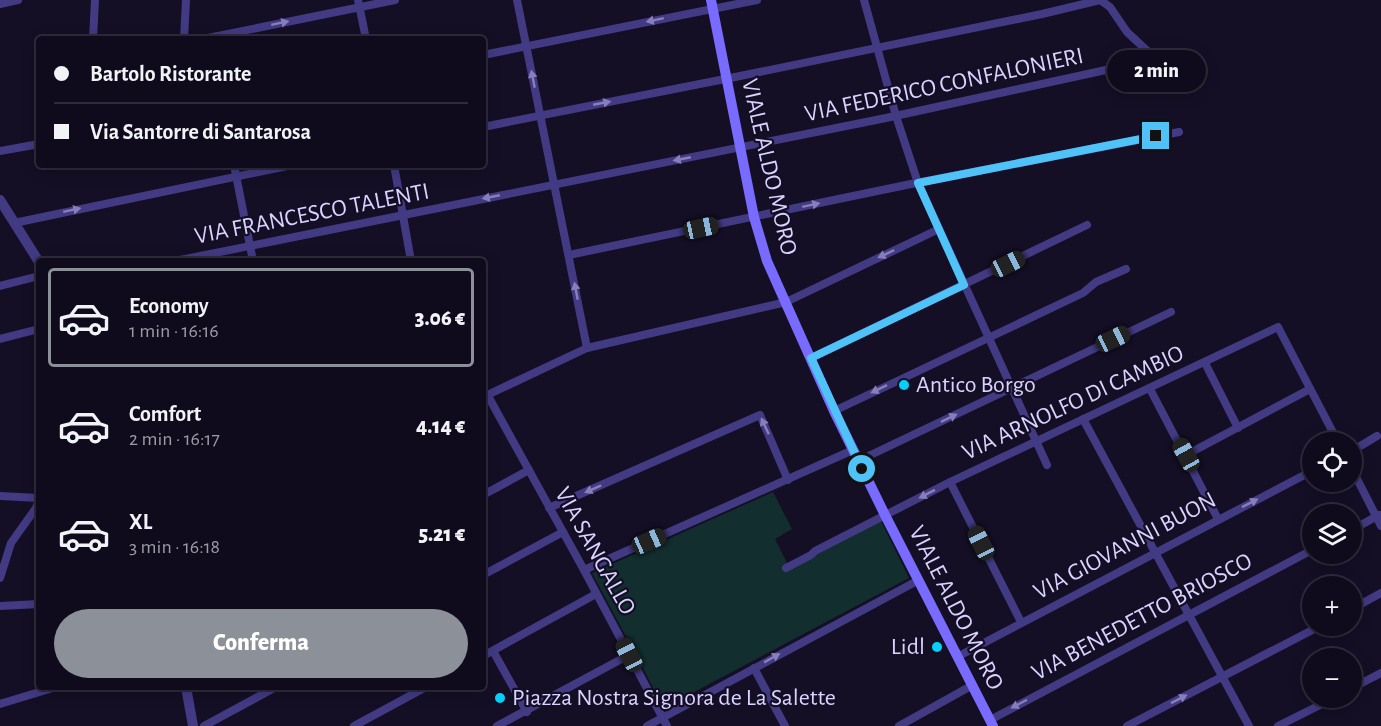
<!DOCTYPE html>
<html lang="it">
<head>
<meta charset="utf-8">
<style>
  :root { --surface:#0f0b1c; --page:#1d1929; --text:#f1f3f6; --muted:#9b9ba3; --line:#2f2b3b; --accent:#8c9099 }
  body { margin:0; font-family:"Alegreya Sans",sans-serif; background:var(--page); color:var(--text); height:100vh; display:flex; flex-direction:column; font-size:22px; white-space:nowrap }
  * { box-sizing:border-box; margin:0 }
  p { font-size:20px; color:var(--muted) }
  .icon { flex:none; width:33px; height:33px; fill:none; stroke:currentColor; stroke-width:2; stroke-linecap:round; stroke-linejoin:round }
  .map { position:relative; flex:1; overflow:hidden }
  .drawer { position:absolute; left:36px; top:258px; width:450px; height:432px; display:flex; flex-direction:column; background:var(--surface); border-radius:6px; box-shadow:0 3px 15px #0003,0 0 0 2px var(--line) }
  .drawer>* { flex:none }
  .top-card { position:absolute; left:36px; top:36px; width:450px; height:132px; border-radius:6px; box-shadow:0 3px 15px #0003,0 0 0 2px var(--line); display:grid; align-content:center; height:132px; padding:0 18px; background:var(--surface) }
  .fabs { position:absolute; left:1302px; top:432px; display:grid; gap:12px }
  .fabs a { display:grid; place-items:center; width:60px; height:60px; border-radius:50%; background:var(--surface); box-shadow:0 3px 15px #0003,0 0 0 2px var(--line); font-size:30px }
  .end { position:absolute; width:27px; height:27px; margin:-14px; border:8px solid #4fc3f7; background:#111; box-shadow:0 0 0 3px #111 }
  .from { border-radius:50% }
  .bubble { position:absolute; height:42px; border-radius:21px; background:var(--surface); box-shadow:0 3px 15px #0003,0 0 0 2px var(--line); font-size:20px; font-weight:800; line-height:42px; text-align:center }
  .car { position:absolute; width:18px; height:36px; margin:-18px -9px; border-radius:8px; box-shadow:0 0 4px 2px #0007; background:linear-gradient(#222 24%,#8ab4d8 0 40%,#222 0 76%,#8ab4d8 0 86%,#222 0) }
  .top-card b { display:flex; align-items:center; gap:21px; height:57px; font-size:22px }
  .top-card b+b { border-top:2px solid var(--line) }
  .top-card i { width:15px; height:15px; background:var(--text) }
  ul { padding:10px 0 0; list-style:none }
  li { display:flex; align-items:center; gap:18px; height:99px; margin:0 12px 9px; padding:0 6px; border:3px solid transparent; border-radius:6px }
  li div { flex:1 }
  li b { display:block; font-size:22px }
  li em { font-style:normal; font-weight:800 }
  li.on { border-color:var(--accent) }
  li>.icon { width:54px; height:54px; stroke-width:1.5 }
  .cta { display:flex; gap:12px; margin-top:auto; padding:12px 18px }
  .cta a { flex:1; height:69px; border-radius:36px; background:var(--accent); color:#fff; font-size:24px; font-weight:800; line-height:69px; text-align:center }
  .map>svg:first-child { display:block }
</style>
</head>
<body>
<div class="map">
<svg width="1381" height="726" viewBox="0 0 1381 726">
  <rect width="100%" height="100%" fill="#140f25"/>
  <!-- green -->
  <polygon fill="#122e2e" points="773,492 792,529 775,539 789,567 881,521 909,578 664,708 592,573"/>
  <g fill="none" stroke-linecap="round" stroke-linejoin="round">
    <!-- minor -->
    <g stroke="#423a83" stroke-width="8">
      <polyline points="358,0 366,39"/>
      <polyline points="517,0 587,348"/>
      <polyline points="864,0 896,116 918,183 1047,465"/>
      <polyline points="0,4 18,0"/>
      <polyline points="93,39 95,0"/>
      <polyline points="184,39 186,0"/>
      <polyline points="203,39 395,0"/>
      <polyline points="483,55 757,0"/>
      <polyline points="483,127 735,77 1042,14 1100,0 1110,7 1127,32 1156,59"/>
      <polyline points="0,151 39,144"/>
      <polyline points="234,165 253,261"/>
      <polyline points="394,165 411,261"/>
      <polyline points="14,223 292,165"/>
      <polyline points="569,255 911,184 1179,132"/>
      <polyline points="175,261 886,118 1156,59"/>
      <polyline points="0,286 39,276"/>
      <polyline points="0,339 39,329"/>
      <polyline points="811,358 1087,225"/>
      <polyline points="1205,363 1238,428"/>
      <polyline points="1150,389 1218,519"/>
      <polyline points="488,396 584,570 667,726"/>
      <polyline points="483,397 587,348 786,302 939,229"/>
      <polyline points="834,411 1083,293 1096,282 1126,269"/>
      <polyline points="1083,419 1249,726"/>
      <polyline points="1352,451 1377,436"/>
      <polyline points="1186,455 1310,389"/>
      <polyline points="858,461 1171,312"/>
      <polyline points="1352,469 1381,526"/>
      <polyline points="950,482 1021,622"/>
      <polyline points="483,495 529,470"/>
      <polyline points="0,496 39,498"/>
      <polyline points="549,508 760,415 788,480"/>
      <polyline points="1352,530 1379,515"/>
      <polyline points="786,568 811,555 815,551 950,482 1278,327 1338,442"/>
      <polyline points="584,570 853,450"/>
      <polyline points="483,575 563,532"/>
      <polyline points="0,578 11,543 36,508 39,500"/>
      <polyline points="0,606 39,604"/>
      <polyline points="1352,609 1381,593"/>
      <polyline points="493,651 527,712"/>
      <polyline points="483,656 596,594"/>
      <polyline points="957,657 1312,471"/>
      <polyline points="754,668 785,726"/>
      <polyline points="1352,688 1381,673"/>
      <polyline points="0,704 56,687"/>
      <polyline points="990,720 1312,550"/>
      <polyline points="204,726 276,687"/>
      <polyline points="354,726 426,687"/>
      <polyline points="497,726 629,655"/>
      <polyline points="647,726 917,581"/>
      <polyline points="899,726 971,686"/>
      <polyline points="1127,726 1320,626"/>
      <polyline points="1278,726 1334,698"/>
    </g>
    <!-- tertiary -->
    <g stroke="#423a83" stroke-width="10">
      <polyline points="0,200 39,262"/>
      <polyline points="186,687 193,726"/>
    </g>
    <!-- secondary -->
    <polyline stroke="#786bfd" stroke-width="10" points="711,0 754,217 767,261 834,411 885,515 993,726"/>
  </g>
  <!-- one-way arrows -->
  <defs><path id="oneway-solid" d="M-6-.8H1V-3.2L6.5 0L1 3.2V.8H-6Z" transform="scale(1.5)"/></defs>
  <g fill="#877fbb">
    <use href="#oneway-solid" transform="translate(655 20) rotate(168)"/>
    <use href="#oneway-solid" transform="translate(280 23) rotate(-12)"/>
    <use href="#oneway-solid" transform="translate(533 79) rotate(-101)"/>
    <use href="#oneway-solid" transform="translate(602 103) rotate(-11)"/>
    <use href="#oneway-solid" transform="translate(682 159) rotate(169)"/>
    <use href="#oneway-solid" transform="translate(491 197) rotate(169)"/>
    <use href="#oneway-solid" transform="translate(811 205) rotate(-12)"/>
    <use href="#oneway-solid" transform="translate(72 210) rotate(-12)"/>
    <use href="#oneway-solid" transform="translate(886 254) rotate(155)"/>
    <use href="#oneway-solid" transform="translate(576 291) rotate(-101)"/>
    <use href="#oneway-solid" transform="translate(879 389) rotate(154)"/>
    <use href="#oneway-solid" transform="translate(949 418) rotate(-26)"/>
    <use href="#oneway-solid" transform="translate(765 426) rotate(-115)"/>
    <use href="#oneway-solid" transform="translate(593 489) rotate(156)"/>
    <use href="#oneway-solid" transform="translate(927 494) rotate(153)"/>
    <use href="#oneway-solid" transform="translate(1250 503) rotate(-27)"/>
    <use href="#oneway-solid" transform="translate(772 658) rotate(-29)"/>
    <use href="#oneway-solid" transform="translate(1179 699) rotate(-27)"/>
    <use href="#oneway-solid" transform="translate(1019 704) rotate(152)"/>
  </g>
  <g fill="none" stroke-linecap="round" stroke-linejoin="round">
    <!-- route -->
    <polyline stroke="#4fc3f7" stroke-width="8" points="862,469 811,358 964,285 918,183 1156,136"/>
  </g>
  <!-- markers -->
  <g fill="#03d1fb" stroke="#140f25" stroke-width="2">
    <circle cx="904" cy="385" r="6"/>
    <circle cx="937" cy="647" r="6"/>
    <circle cx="500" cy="698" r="6"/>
  </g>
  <g text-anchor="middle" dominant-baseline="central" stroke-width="4.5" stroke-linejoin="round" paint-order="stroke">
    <!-- street labels -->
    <g font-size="24" fill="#dbd3ff" stroke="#140f25">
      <text transform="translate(944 85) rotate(-12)">VIA FEDERICO CONFALONIERI</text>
      <text transform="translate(769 167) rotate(77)">VIALE ALDO MORO</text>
      <text transform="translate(312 214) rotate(-11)">VIA FRANCESCO TALENTI</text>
      <text transform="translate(1073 403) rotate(-25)">VIA ARNOLFO DI CAMBIO</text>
      <text transform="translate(1125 546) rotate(-28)">VIA GIOVANNI BUON</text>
      <text transform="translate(595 551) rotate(61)">VIA SANGALLO</text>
      <text transform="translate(956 608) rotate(63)">VIALE ALDO MORO</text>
      <text transform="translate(1142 617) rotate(-28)">VIA BENEDETTO BRIOSCO</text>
    </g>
    <!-- poi labels -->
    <g font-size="24" fill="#dbd3ff" stroke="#140f25" text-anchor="start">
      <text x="916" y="385">Antico Borgo</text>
      <text x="925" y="647" text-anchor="end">Lidl</text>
      <text x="512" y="698">Piazza Nostra Signora de La Salette</text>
    </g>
  </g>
</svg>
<div class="fabs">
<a><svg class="icon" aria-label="locate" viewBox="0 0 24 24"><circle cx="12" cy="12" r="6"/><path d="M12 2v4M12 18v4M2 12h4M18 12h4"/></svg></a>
<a><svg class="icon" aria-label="layers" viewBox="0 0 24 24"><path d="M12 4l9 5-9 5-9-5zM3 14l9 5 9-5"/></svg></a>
<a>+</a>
<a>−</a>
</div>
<i class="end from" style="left:862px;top:469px"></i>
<i class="end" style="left:1156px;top:136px"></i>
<div class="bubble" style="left:1107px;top:50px;width:99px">2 min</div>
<i class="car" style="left:701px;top:228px;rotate:78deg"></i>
<i class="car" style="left:1008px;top:264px;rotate:64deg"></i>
<i class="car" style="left:1113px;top:339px;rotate:65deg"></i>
<i class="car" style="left:1186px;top:455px;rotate:331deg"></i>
<i class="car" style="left:649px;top:541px;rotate:66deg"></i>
<i class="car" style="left:981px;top:543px;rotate:333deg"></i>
<i class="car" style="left:629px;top:655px;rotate:332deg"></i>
<div class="top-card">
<b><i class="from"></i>Bartolo Ristorante</b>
<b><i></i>Via Santorre di Santarosa</b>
</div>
<section class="drawer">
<ul>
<li class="on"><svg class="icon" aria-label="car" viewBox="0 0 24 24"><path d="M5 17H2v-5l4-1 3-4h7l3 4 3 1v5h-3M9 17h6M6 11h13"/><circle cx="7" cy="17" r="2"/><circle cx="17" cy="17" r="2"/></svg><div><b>Economy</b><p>1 min · 16:16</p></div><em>3.06 €</em></li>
<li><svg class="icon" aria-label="car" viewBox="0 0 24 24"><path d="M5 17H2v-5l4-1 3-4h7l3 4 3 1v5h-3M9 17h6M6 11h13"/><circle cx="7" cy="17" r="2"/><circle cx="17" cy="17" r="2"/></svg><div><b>Comfort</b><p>2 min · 16:17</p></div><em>4.14 €</em></li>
<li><svg class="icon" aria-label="car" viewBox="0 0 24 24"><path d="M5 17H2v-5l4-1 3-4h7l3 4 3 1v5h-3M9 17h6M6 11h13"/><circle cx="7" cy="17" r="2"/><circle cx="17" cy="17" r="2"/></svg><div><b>XL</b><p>3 min · 16:18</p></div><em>5.21 €</em></li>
</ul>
<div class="cta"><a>Conferma</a></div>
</section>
</div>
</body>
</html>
